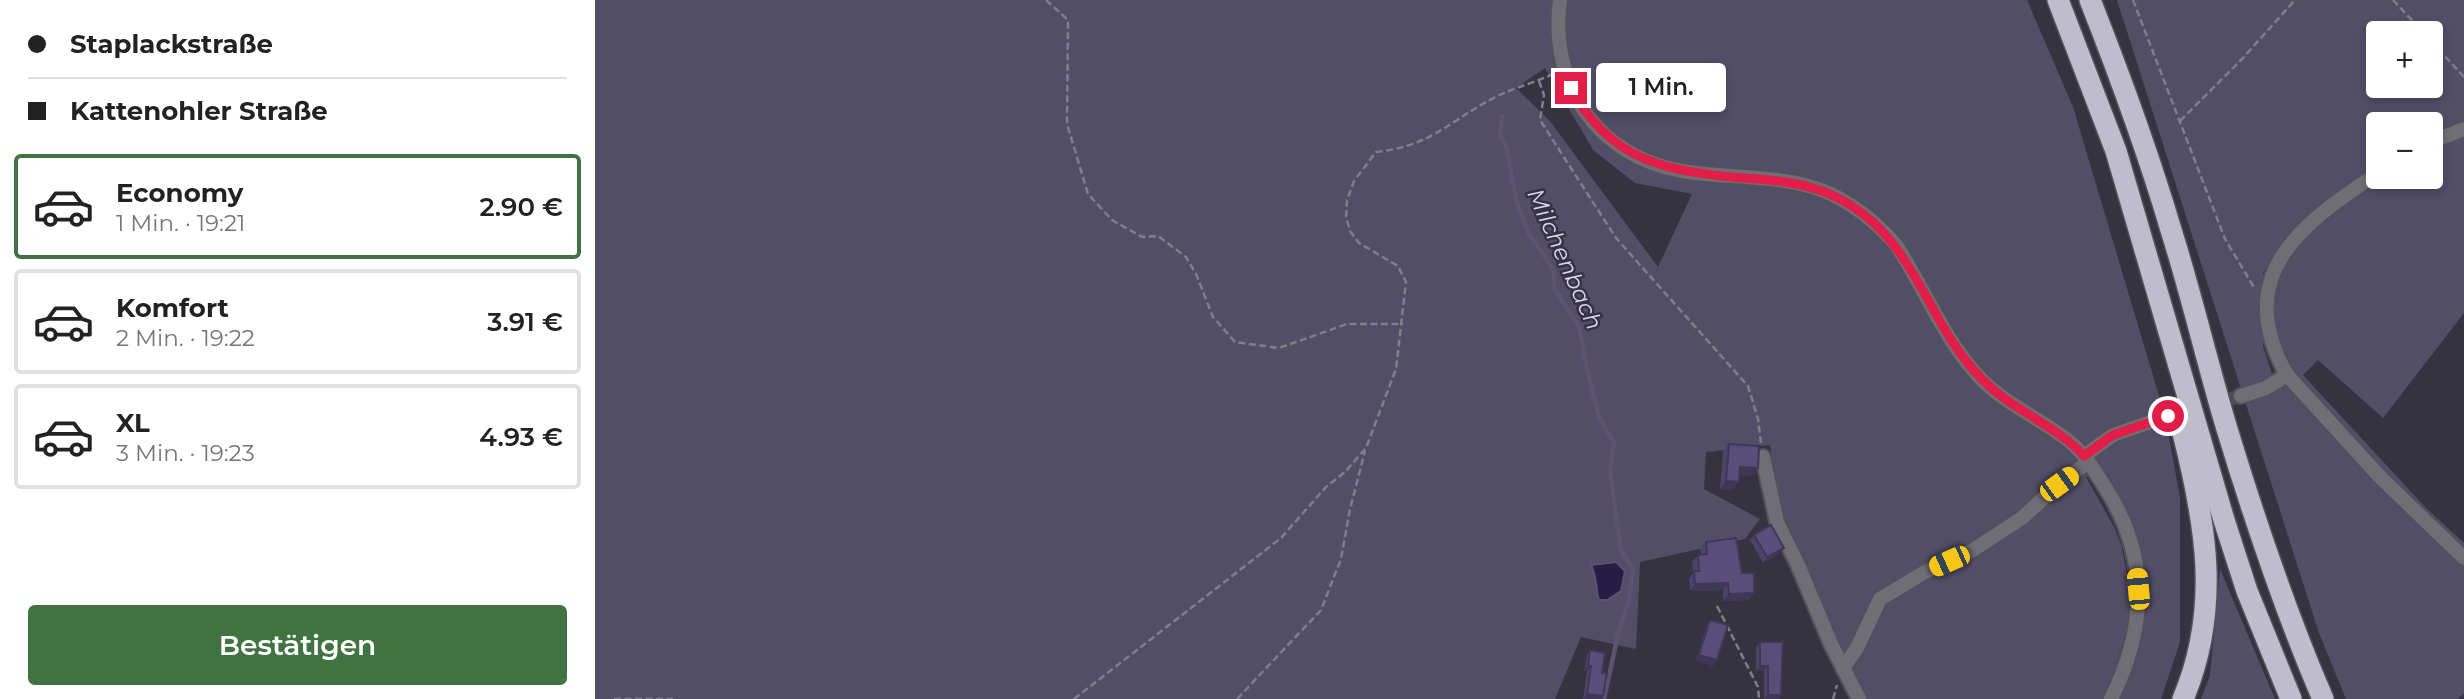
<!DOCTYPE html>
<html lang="de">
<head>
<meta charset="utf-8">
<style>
  :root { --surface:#fff; --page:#f2f2f2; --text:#222; --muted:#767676; --line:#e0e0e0; --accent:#417241 }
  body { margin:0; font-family:Montserrat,sans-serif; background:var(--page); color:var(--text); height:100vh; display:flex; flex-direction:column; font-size:26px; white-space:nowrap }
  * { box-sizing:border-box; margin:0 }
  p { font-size:23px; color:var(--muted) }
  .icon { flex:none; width:38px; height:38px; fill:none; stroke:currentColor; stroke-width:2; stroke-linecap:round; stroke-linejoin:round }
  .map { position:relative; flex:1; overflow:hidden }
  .side { display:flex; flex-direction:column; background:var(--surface); width:595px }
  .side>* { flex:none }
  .banner { display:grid; align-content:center; height:154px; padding:0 28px; background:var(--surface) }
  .controls { position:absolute; left:1771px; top:21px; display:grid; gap:14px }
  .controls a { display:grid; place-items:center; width:77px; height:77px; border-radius:7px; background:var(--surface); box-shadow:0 4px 10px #0003; font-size:35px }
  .end { position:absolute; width:32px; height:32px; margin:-16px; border:9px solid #e11d48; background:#fff; box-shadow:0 0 0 4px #fff }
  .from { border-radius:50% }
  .bubble { position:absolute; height:49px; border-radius:7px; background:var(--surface); box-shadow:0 4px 10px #0003; font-size:23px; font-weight:600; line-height:49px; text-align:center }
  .car { position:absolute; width:21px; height:42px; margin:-21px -10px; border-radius:9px; box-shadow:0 0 5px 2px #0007; background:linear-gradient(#f5c518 24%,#345 0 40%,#f5c518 0 76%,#345 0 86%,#f5c518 0) }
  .banner b { display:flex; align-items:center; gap:24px; height:66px; font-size:26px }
  .banner b+b { border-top:2px solid var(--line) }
  .banner i { width:18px; height:18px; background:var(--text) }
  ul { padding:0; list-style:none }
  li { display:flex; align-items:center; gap:21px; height:105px; margin:0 14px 10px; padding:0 14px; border:4px solid var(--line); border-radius:7px }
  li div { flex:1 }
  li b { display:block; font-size:26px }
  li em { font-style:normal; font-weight:600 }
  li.current { border-color:var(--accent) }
  li>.icon { width:63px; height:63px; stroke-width:1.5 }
  .button { display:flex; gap:14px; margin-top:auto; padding:14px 28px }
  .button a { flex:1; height:80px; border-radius:7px; background:var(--accent); color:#fff; font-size:28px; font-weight:600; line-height:80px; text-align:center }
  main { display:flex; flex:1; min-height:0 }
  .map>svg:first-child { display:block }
</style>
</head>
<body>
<main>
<section class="side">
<div class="banner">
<b><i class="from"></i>Staplackstraße</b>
<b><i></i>Kattenohler Straße</b>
</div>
<ul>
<li class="current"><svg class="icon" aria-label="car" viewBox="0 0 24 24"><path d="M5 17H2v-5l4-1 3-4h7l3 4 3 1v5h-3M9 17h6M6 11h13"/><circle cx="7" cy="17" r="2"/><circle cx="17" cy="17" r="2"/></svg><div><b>Economy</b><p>1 Min. · 19:21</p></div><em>2.90 €</em></li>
<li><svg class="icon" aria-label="car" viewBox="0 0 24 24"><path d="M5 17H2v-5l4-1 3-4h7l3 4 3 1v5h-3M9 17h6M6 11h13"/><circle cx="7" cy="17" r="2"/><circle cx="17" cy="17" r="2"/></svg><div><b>Komfort</b><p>2 Min. · 19:22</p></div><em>3.91 €</em></li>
<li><svg class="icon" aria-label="car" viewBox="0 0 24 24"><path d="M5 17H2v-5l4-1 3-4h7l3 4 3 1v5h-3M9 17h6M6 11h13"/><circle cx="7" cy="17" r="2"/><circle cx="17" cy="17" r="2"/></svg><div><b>XL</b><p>3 Min. · 19:23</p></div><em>4.93 €</em></li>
</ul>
<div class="button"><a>Bestätigen</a></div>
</section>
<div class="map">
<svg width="1869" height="699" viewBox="0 0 1869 699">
  <rect width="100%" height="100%" fill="#353340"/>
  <!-- green -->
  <g fill="#534e68" fill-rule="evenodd">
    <path d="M 0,0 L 1432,0 L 1478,107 L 1570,416 L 1585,498 L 1585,642 L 1566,699 L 1516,699 C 1556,619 1552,543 1499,471 L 1491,477 L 1519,527 L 1526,544 L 1539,608 L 1510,699 L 1268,699 L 1248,670 L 1265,650 L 1288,601 L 1332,575 L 1380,553 L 1433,519 L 1425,516 L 1376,548 L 1284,597 L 1259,646 L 1251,652 L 1239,646 L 1187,519 L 1175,445 L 1111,452 L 1109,489 L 1165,519 L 1150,539 L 1045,562 L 1041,649 L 986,637 L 960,699 L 0,699 ZM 950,68 L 998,150 L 1040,183 L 1097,194 L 1063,267 L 954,120 L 921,88 Z"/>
    <path d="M 1522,0 L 1869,0 L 1869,124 L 1836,139 L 1836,124 L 1783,124 L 1783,168 L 1719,213 L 1668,272 L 1668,346 L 1681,387 L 1692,384 L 1869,565 L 1869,693 L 1863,699 L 1751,699 L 1724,633 ZM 1783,33 L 1836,33 L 1836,86 L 1783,86 Z"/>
    <polygon points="1869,129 1869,313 1788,418 1723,360 1708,375 1831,508 1869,543 1869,558 1683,358 1671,313 1691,249 1783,177 1836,177 1836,142"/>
    <polygon points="1625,569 1680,699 1606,699 1615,675"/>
  </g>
  <!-- water -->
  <path fill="#271c43" stroke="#5b5371" stroke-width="2" d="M 1021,562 L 1030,571 L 1026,591 L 1012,600 L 1004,600 C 1000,587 1002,576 996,565 Z"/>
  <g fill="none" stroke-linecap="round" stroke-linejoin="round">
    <!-- stream -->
    <polyline stroke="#5b5371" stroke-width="4.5" points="907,116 905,135 912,149 921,200 934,234 959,270 959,288 984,327 991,365 1004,417 1019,443 1015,470 1026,551 1038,569 1034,600 1024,630 1009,699"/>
    <!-- minor-tunnel -->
    <polyline stroke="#4d4b57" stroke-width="14" stroke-dasharray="14 7" stroke-linecap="butt" points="1573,416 1646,396"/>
    <!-- minor casing -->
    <g stroke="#52505c" stroke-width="18">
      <g id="minor">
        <path d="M 965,0 C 954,84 1001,156 1087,171 C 1134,179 1185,174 1229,191 C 1258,203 1281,222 1301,245 C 1330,289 1350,342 1387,380 C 1412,405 1446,419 1474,441 C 1489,453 1500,471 1510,487 C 1554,555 1552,627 1516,699"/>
        <polyline points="1836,142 1869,129"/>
        <path d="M 1783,173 C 1705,225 1636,275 1692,375 L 1785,477 L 1869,558"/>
        <polyline points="1646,396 1671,388 1692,375"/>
        <polyline points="1489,456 1518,435 1573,416"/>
        <polyline points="1168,457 1182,522 1203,565 1236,644 1264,699"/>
        <polyline points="1248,668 1262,648 1285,599 1330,572 1378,550 1427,518 1464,484 1493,462"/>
      </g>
    </g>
    <!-- highway casing -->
    <g stroke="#52505c" stroke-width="24">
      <g id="highway">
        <polyline points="1463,0 1521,151 1629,520 1652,591 1696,699"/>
        <path d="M 1495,0 C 1525,76 1553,152 1576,230 C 1597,296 1612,363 1632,429 C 1660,521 1690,611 1728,699"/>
        <path d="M 1588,699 C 1626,609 1611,524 1588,433"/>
      </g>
    </g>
    <!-- path -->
    <g stroke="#807e89" stroke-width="2.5" stroke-dasharray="7 3.5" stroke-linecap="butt">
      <polyline points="451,0 473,20 472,124 493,194 517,220 547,237 563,236 591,257 601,274 618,317 640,342 684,348 752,324 808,324"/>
      <polyline points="1538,0 1630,239 1660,289"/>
      <polyline points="1798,0 1829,33"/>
      <polyline points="1836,41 1869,77"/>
      <polyline points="944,81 949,95 945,120 1021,238 1153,386 1163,419 1166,443"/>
      <polyline points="1585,121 1647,59 1700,0"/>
      <polyline points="1122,606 1163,687 1164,699"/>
      <polyline points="19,699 78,699"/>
      <path d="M 479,699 L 686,538 L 731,487 L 750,472 L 771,448 L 801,369 L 811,282 L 803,266 L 764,243 L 755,231 L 751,217 L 752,200 L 759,181 L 781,152 C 834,146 850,125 893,101 C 913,89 937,84 958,74"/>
      <polyline points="642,699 726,610 746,559 755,509 770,451"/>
      <polyline points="1238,699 1242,685"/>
    </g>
    <!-- minor -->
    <use href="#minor" stroke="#6f6e75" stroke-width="14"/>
    <!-- highway -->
    <use href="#highway" stroke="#bfbccc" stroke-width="21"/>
  </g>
  <!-- wall -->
  <g fill="#4c4368">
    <polygon points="1134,444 1157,476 1144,475 1138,490 1125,489 1128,452"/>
    <polygon points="1159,535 1185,553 1168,563 1155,540"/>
    <polygon points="1111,542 1147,573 1154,600 1128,601 1128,590 1095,591 1094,579 1098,573 1097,562 1103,555 1106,555 1105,550"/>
    <polygon points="1115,620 1122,660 1118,666 1101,660 1112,625"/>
    <polygon points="1165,642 1186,695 1184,699 1169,699 1169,671 1161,671 1161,647"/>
    <polygon points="995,650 1007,673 1008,696 1007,699 988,699 992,671 989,671 992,656"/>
  </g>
  <!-- shaded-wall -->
  <g fill="#3e3755">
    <polygon points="1145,467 1163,468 1157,476 1139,475"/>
    <polygon points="1131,481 1144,482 1138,490 1125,489"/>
    <polygon points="1189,548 1185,553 1168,563 1172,557"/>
    <polygon points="1133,583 1128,590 1095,591 1100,584"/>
    <polygon points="1159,593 1154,600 1128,601 1134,594"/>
    <polygon points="1104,655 1122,660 1118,666 1101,660"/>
    <polygon points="993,665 996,666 992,671 989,671"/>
    <polygon points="1165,666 1173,666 1169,671 1161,671"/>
    <polygon points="992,694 1008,696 1007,699 989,699"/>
    <polygon points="1173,695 1186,695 1184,699 1170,699"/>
  </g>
  <!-- building -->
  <g fill="#584e79" stroke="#3e3755" stroke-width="2">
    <polygon points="1134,444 1164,446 1163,468 1145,467 1144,482 1131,481"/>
    <polygon points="1176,525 1189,548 1172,557 1159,535"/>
    <polygon points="1141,538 1147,573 1159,573 1159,593 1134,594 1133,583 1100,584 1099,571 1104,571 1103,555 1112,554 1111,542"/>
    <polygon points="1115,620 1133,625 1122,660 1104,655"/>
    <polygon points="1165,642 1188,642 1186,695 1173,695 1173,666 1165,666"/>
    <polygon points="995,650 1010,653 1007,673 1012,673 1008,696 992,694 996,666 993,665"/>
  </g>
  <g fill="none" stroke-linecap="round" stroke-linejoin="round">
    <!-- route -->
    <path stroke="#e11d48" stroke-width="9" d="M 976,88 C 1014,161 1073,172 1149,178 C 1180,180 1213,183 1241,197 C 1323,238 1329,322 1388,380 C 1418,411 1461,425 1489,456 L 1518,435 L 1573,416"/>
  </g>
  <g text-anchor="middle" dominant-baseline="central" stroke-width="5" stroke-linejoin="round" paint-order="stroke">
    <!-- water labels -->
    <g font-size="23" font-style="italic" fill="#dad2fd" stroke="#353340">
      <text transform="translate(970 259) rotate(66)">Milchenbach</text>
    </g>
  </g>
</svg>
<div class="controls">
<a>+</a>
<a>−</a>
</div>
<i class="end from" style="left:1573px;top:416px"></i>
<i class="end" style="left:976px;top:88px"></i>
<div class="bubble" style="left:1001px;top:63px;width:130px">1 Min.</div>
<i class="car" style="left:1464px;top:484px;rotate:54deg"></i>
<i class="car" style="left:1354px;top:561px;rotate:246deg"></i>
<i class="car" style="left:1543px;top:589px;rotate:355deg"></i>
</div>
</main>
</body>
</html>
